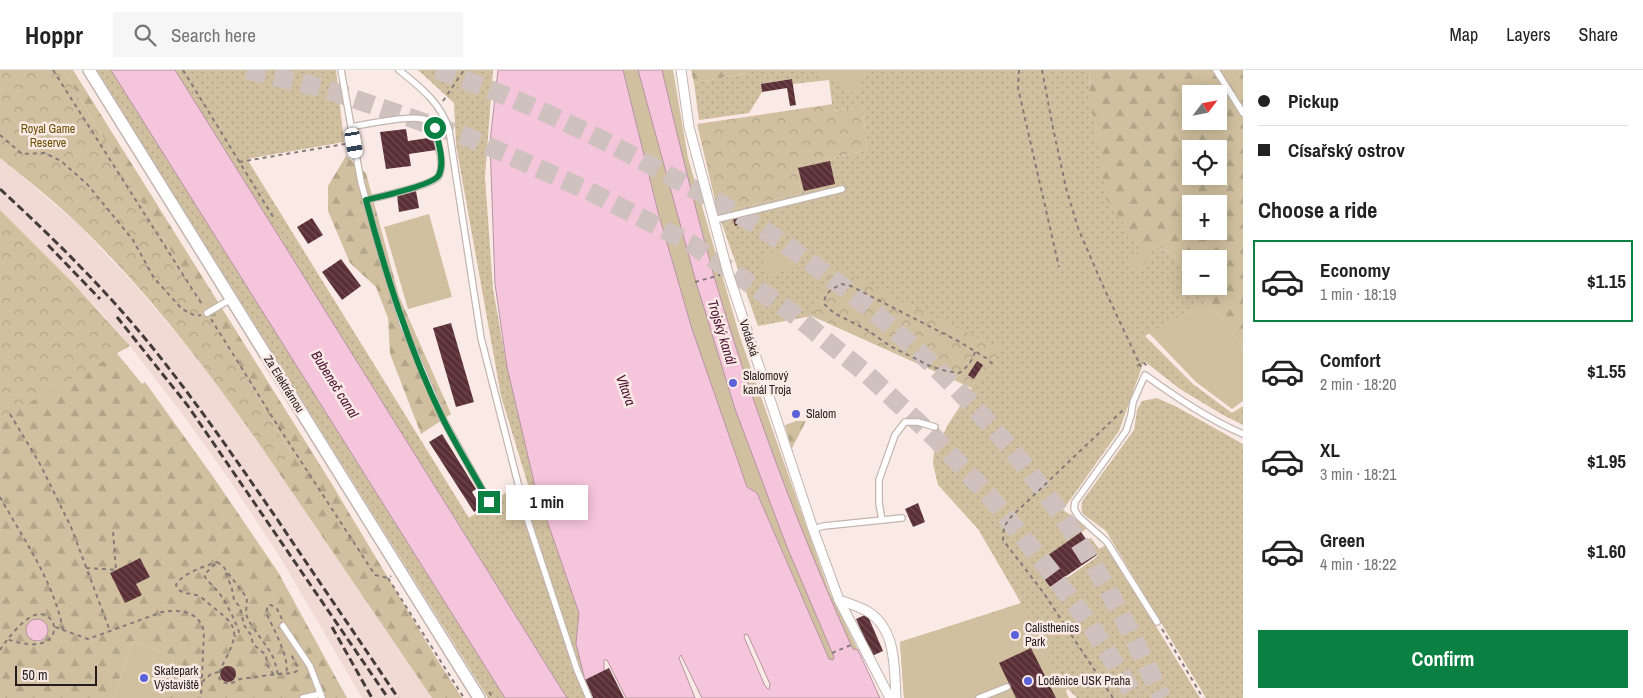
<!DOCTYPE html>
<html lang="en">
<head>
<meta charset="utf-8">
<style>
  :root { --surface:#fff; --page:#f6f6f6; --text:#222; --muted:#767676; --line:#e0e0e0; --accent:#0b8043 }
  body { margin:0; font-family:"Archivo Narrow",sans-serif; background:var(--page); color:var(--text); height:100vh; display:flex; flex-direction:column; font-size:19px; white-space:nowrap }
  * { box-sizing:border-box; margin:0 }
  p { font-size:16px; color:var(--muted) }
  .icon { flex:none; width:28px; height:28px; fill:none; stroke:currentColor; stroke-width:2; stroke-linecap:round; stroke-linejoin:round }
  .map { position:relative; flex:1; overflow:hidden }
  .details { display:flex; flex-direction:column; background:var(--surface); width:400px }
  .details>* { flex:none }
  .guide { display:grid; align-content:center; height:110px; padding:0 15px; background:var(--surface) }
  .needle { width:32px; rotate:58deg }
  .buttons { position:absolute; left:1182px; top:15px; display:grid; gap:10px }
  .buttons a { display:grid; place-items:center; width:45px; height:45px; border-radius:0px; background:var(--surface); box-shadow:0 2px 12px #0003; font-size:25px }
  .scale { position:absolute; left:15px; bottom:12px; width:82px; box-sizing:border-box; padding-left:5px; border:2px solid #221d1c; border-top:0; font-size:14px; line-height:18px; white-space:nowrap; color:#221d1c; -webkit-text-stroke:4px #faeae6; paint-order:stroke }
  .end { position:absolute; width:22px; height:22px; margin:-11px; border:6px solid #0b8043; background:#fff; box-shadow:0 0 0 2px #fff }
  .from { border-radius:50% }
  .bubble { position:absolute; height:35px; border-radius:0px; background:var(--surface); box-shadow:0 2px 12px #0003; font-size:16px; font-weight:800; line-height:35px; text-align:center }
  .car { position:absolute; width:15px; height:30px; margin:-15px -8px; border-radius:6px; box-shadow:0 0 4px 1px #0007; background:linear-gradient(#fff 24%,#345 0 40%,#fff 0 76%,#345 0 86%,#fff 0) }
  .guide b { display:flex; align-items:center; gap:18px; height:48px; font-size:19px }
  .guide b+b { border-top:1px solid var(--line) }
  .guide i { width:12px; height:12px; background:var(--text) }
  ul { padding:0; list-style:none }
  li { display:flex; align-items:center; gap:15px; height:82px; margin:0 10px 8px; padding:0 5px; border:2px solid transparent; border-radius:0px }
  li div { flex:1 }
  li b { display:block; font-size:19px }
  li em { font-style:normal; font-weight:800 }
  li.current { border-color:var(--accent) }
  li>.icon { width:45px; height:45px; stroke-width:1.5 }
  h2 { padding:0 15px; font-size:22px; line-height:60px }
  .button { display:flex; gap:10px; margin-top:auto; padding:10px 15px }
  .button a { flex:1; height:58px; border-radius:0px; background:var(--accent); color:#fff; font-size:20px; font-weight:800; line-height:58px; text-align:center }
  header { display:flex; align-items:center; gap:30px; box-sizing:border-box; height:70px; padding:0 25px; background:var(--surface); border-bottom:1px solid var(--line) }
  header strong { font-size:24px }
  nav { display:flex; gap:28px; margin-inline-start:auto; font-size:18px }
  .search { width:350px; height:45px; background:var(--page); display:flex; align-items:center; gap:12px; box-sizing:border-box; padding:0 18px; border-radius:0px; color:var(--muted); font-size:19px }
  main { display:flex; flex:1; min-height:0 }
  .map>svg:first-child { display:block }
</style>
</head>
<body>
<header>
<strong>Hoppr</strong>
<div class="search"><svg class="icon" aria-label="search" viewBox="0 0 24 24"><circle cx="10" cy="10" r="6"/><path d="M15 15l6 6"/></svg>Search here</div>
<nav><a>Map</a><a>Layers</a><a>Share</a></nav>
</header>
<main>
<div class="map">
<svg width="1243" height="628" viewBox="0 0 1243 628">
  <defs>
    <pattern id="grass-dots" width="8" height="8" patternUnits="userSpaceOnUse" patternTransform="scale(1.25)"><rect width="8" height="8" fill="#d0c09f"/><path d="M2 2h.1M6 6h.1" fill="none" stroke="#b2a588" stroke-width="1.8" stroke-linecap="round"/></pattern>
    <pattern id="forest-firs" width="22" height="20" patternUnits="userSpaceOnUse" patternTransform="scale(1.25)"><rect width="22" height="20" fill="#d0c09f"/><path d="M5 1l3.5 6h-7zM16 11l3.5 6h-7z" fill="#b2a588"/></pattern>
    <pattern id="park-crowns" width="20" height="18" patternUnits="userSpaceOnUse" patternTransform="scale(1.25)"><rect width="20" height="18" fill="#d0c09f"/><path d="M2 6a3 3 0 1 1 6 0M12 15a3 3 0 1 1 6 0" fill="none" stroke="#b2a588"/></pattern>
    <pattern id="building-back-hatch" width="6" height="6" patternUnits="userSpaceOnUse" patternTransform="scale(1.25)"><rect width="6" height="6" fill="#5a2f35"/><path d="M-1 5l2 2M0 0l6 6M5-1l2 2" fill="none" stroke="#6e4b50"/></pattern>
  </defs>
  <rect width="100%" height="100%" fill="#faeae6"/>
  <!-- built -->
  <polygon fill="#f2dad4" points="0,88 78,154 135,215 195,285 241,347 432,628 362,628 280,487 228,408 180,341 130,276 100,241 0,140"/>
  <!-- grass -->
  <g fill="url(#grass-dots)">
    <polygon points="96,0 111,0 505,628 488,628"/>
    <polygon points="175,0 336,0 344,72 247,89 469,448 514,417 532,428 501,326 456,75 454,33 418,0 493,0 485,107 493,219 507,297 535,416 579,543 576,574 585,610 593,628 567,628"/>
    <polygon points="748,0 1090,0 1089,19 1143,172 1138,206 1154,176 1172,183 1191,210 1191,216 1196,216 1209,231 1145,266 1193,314 1232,343 1243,336 1243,355 1223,345 1180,319 1144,291 1119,361 1063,440 1077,449 1086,459 1034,495 1051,519 1098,486 1088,469 1091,468 1099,479 1106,475 1200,628 1077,628 1067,618 1065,628 904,628 900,572 1021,533 978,459 938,415 933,394 934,382 949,353 972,318 812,246 758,256 718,143 802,123 796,96 868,80 862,37 833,41 829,10 793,14 792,9 761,14 762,22 749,43 699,50 694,13 748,3"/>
    <path d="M 1157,328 L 1175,336 L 1243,374 L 1243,628 L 1206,628 L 1106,461 L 1083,444 C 1081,438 1081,436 1083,430 L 1134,360 L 1137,340 L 1142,331 Z"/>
  </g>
  <!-- forest -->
  <g fill="url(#forest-firs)" fill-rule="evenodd">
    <polygon points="63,0 73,0 330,411 438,591 462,628 432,628 275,397 292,385"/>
    <polygon points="691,0 748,0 748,3 694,13"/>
    <path d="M 1090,0 L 1243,0 L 1243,277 L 1209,231 L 1196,216 L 1219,216 L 1219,189 L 1191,189 L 1191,210 L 1172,183 L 1155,176 L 1138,206 L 1131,192 L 1143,172 L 1134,168 L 1106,129 L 1089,19 ZM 1191,24 L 1219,24 L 1219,51 L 1191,51 ZM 1191,79 L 1219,79 L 1219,106 L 1191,106 ZM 1191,134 L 1219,134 L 1219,161 L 1191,161 Z"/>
    <polygon points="346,86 366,103 399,226 451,344 421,364 390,284 388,248 376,217 350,193 328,141 328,116"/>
    <path d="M 0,162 C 50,210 99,259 142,314 L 145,312 L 214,408 L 278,502 L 347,628 L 163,628 L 174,587 L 133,571 L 113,628 L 0,628 ZM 140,488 L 150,507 L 136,514 L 141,525 L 110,503 ZM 35,549 L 45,553 C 51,562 47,570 37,572 L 31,551 Z"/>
    <polygon points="796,351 806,351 791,380 785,355"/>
  </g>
  <!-- park -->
  <g fill="url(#park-crowns)">
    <path d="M 0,0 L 63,0 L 292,385 L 275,397 C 216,310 152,225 76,152 C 52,129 26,109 0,88 Z"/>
    <polygon points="833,34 834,41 862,37 868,80 796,96 802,123 718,143 697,54"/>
    <polygon points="0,140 72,212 130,276 0,349"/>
    <polygon points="832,197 1001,279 972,318 812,246"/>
  </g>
  <!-- garden -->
  <g fill="#d0c09f">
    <polygon points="623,0 673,0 688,88 740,267 829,521 858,580 853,579 833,590 829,589 757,423 747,417 692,259 658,142"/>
    <polygon points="811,0 868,0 855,24"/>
    <polygon points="429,144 452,227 408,239 384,157"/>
    <polygon points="797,177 802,196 766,205 761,185"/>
    <polygon points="1209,231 1243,277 1243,331 1232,339 1196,312 1149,263"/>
    <polygon points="1021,534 1069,628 904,628 900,572"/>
    <polygon points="133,571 174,587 163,628 113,628"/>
  </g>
  <!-- water -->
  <g fill="#f5c5dc" stroke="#b693a2" fill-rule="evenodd">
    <polygon points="111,0 175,0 567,628 505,628"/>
    <path d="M 498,0 L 623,0 L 658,142 L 692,259 L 747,417 L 757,423 L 829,589 L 833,590 L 834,587 L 787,477 L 735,339 L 696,212 L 638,0 L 662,0 C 678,69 695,138 714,206 C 751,332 797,455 851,575 L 853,579 L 858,580 L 880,628 L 702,628 L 681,585 L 679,588 L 695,628 L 626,628 L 607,590 L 604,590 L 604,601 L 585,610 L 576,574 L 579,543 L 535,416 L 507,297 L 495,214 L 490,72 ZM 745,564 L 748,565 L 770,614 L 769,620 L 765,616 L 744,567 Z"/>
    <circle cx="37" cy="560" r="11"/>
  </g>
  <!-- building -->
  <g fill="url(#building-back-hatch)">
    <polygon points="792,9 796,35 790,36 787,18 762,22 761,14"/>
    <polygon points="406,59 408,71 435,67 436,80 409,84 411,96 386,99 380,62"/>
    <polygon points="830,91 835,114 804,121 798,98"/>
    <polygon points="416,121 419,138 399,142 397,125"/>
    <polygon points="750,144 752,150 735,156 733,149"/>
    <polygon points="312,148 323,165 308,174 297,157"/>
    <polygon points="341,189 361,216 342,230 322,202"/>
    <polygon points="451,253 474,332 456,337 433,258"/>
    <polygon points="977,291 983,295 974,309 968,305"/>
    <polygon points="442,364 476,419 472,422 481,437 474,442 429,372"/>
    <polygon points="918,433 925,452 913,457 905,439"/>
    <polygon points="1081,462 1097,485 1050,517 1034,495"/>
    <polygon points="140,488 150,507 136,514 142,525 125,533 110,503"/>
    <polygon points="867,544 883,581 872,586 856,549"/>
    <polygon points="1031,578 1056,628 1016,628 999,593"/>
    <circle cx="228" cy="604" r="8"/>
    <polygon points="609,598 624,628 593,628 585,610"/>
  </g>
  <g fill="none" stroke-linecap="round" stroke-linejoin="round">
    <!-- trunk-tunnel -->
    <g stroke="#cfc1be" stroke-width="19" stroke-dasharray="19 9" stroke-linecap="butt">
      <polyline points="247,0 322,18 470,68 589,121 690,173 791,242 868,305 936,369 991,428 1047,497 1091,556 1136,628"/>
      <path d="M 437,0 C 511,25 582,58 650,95 C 686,115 723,134 758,156 C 849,216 934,288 1004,371 C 1050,424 1090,485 1123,548 C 1137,574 1149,601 1162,628"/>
    </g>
    <!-- service casing -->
    <g stroke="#c3b5b0" stroke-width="8">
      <g id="service">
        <polyline points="341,0 361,112 381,184 403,255 443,349 489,432"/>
        <path d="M 399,0 C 420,17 441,33 449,60 L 481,268 L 526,445 L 577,600 L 589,628"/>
        <polyline points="1216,0 1243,43"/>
        <path d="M 351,57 C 367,54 408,45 423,49 C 433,51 436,60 437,69 C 439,79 445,97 438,107 C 432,115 379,127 366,130"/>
        <polyline points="714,150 842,119"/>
        <polyline points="207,243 231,229"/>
        <polyline points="882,450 879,433 879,410 895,365 905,352 918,352 935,357"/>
        <polyline points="813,459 824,456 902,448"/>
        <path d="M 1157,552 L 1107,472 L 1079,447 L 1074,439 L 1075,432 L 1126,361 L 1131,345 L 1133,332 L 1145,305 C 1176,327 1208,349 1243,364"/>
        <polyline points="283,556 310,596 322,628"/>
        <polyline points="303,628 321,624"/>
        <polyline points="979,628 1007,617"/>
      </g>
    </g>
    <!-- pedestrian casing -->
    <g stroke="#c3b5b0" stroke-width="11">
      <g id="pedestrian">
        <path d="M 681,0 L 689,57 L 728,203 L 813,459 L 839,530 C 848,533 857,536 865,540 C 897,557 894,597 896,628"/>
        <polyline points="839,530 890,628"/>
      </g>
    </g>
    <!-- minor casing -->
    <g stroke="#c3b5b0" stroke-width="14">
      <polyline id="minor" points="89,0 479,628"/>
    </g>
    <!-- path -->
    <g stroke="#857b78" stroke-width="2" stroke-dasharray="4 4" stroke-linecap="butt">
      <polyline points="53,0 203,236"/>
      <polyline points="183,0 275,150"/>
      <polyline points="1019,0 1018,18 1059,197"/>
      <polyline points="1042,0 1053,58 1066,118 1078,158 1103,216 1141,297"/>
      <polyline points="443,31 464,0"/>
      <polyline points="0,65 22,84 45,83 61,91 87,114 133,170 154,208 182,239 196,246 201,245"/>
      <polyline points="239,92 345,74"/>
      <polyline points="695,212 720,205"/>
      <polyline points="211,249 276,353 375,505 388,508 391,506"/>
      <path d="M 975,282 C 972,291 967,298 959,303 L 946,301 L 930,296 L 890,276 L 869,261 L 834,243 L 824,234 C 824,223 833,218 842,214 L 851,216 L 958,271 L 986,288 L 995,296"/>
      <polyline points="1137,296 1143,292 1148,297"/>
      <polyline points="10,344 40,394 71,457 110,561"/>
      <path d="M 0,427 C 24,470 54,512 63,560"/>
      <path d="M 217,492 L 222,495 L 247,528 L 246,543 L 248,550 L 269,580 L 274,589 L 278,604 L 240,609 L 230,614 L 222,612 L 219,608 C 219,601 222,596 225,590 C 242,558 235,555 208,533 C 206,531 202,528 199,526 C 190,522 180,526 176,515 C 181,504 205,496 217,492 Z"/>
      <path d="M 215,494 L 204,505 C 208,513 214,516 219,523 C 225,530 236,552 239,562 L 235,567"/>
      <polyline points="86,498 116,500 113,461"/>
      <polyline points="226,503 232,519 234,530 240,537 244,555 251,565 253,574 266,585 267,595 274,605"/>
      <polyline points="388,508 464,628"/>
      <path d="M 282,549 L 277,539 L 271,535 L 268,535 L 266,543 C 272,555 291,591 286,603"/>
      <path d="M 55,557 L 88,569 L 162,542 C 179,539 200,541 204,562 L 201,628"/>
      <polyline points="1162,559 1203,628"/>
      <path d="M 0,580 C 6,570 24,548 35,545 C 61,537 68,591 7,569"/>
      <polyline points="832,583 851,575"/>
      <polyline points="278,604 293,603 297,601 297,596 291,584"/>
      <polyline points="202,612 211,604 219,602"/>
      <polyline points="489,622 493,628"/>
      <polyline points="1113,628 1043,522 1003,470 1004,457 1010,448 1123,340"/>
    </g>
    <!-- service -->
    <use href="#service" stroke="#fff" stroke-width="5.5"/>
    <!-- pedestrian -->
    <use href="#pedestrian" stroke="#fff" stroke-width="9"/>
    <!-- minor -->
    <use href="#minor" stroke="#fff" stroke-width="11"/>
    <!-- rail -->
    <g stroke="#433c3b" stroke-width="3" stroke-dasharray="8 4" stroke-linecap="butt">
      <path d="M 0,119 C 50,165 99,213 143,266 C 191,324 234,387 277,449 C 317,509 358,568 398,628"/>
      <polyline points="48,175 100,229"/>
      <polyline points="117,247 188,336 388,628"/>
      <polyline points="332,557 372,628"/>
    </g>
  </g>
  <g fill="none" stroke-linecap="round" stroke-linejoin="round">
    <!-- route -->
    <path stroke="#0b8043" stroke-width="6" d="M 435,58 C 438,71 445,92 439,105 C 434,115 379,127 366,130 C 386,205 409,279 443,349 C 457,377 474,404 489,432"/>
  </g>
  <!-- markers -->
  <g fill="#5b61d9" stroke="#faeae6" stroke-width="2">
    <circle cx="733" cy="313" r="5"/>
    <circle cx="796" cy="344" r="5"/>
    <circle cx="1015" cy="565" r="5"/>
    <circle cx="144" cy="608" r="5"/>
    <circle cx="1028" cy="611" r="5"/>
  </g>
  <g text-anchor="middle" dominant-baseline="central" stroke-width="5" stroke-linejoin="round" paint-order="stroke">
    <!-- park labels -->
    <g font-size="12" fill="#6b4f00" stroke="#faeae6">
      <text x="48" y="59">Royal Game<tspan x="48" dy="14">Reserve</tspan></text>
    </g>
    <!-- street labels -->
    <g font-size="12" fill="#221d1c" stroke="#faeae6">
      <text transform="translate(749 268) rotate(72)">Vodácká</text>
      <text transform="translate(284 314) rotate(58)">Za Elektrárnou</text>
    </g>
    <!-- poi labels -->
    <g font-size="12" fill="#221d1c" stroke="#faeae6" text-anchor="start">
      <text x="743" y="306">Slalomový<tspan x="743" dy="14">kanál Troja</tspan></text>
      <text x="806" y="344">Slalom</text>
      <text x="1025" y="558">Calisthenics<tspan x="1025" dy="14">Park</tspan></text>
      <text x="154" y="601">Skatepark<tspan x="154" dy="14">Výstaviště</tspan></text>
      <text x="1038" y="611">Loděnice USK Praha</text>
    </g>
    <!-- water labels -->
    <g font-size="14" font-style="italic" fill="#481031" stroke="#faeae6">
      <text transform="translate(722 262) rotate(73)">Trojský kanál</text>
      <text transform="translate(335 314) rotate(58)">Bubeneč canal</text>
      <text transform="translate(626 320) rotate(70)">Vltava</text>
    </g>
  </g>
</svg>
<div class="buttons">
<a><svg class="needle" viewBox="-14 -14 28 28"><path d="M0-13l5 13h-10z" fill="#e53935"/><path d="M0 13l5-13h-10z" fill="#767676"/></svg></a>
<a><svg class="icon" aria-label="locate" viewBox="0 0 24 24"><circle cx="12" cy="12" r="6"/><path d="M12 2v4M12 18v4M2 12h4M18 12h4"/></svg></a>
<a>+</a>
<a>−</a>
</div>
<div class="scale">50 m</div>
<i class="end from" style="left:435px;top:58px"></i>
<i class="end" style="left:489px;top:432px"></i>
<div class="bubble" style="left:506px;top:415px;width:82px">1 min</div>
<i class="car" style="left:354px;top:73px;rotate:170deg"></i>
</div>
<section class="details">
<div class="guide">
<b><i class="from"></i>Pickup</b>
<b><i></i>Císařský ostrov</b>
</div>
<h2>Choose a ride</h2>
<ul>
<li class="current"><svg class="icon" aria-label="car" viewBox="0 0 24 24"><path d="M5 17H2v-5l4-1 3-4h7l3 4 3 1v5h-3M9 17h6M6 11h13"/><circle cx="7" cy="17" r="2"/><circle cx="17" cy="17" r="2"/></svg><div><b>Economy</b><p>1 min · 18:19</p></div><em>$1.15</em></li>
<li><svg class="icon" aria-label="car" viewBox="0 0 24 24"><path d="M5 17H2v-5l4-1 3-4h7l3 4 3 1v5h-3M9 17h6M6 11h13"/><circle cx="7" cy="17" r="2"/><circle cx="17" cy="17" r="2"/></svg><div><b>Comfort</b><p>2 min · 18:20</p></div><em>$1.55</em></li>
<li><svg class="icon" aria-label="car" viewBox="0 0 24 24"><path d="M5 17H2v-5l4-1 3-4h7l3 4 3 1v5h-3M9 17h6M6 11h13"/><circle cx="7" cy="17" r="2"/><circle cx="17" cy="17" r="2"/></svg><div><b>XL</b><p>3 min · 18:21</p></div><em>$1.95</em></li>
<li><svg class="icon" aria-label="car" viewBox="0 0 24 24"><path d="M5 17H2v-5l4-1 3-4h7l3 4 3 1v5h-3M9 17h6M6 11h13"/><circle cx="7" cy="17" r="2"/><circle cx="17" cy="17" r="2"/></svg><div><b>Green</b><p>4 min · 18:22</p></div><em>$1.60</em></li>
</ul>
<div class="button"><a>Confirm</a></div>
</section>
</main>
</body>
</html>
